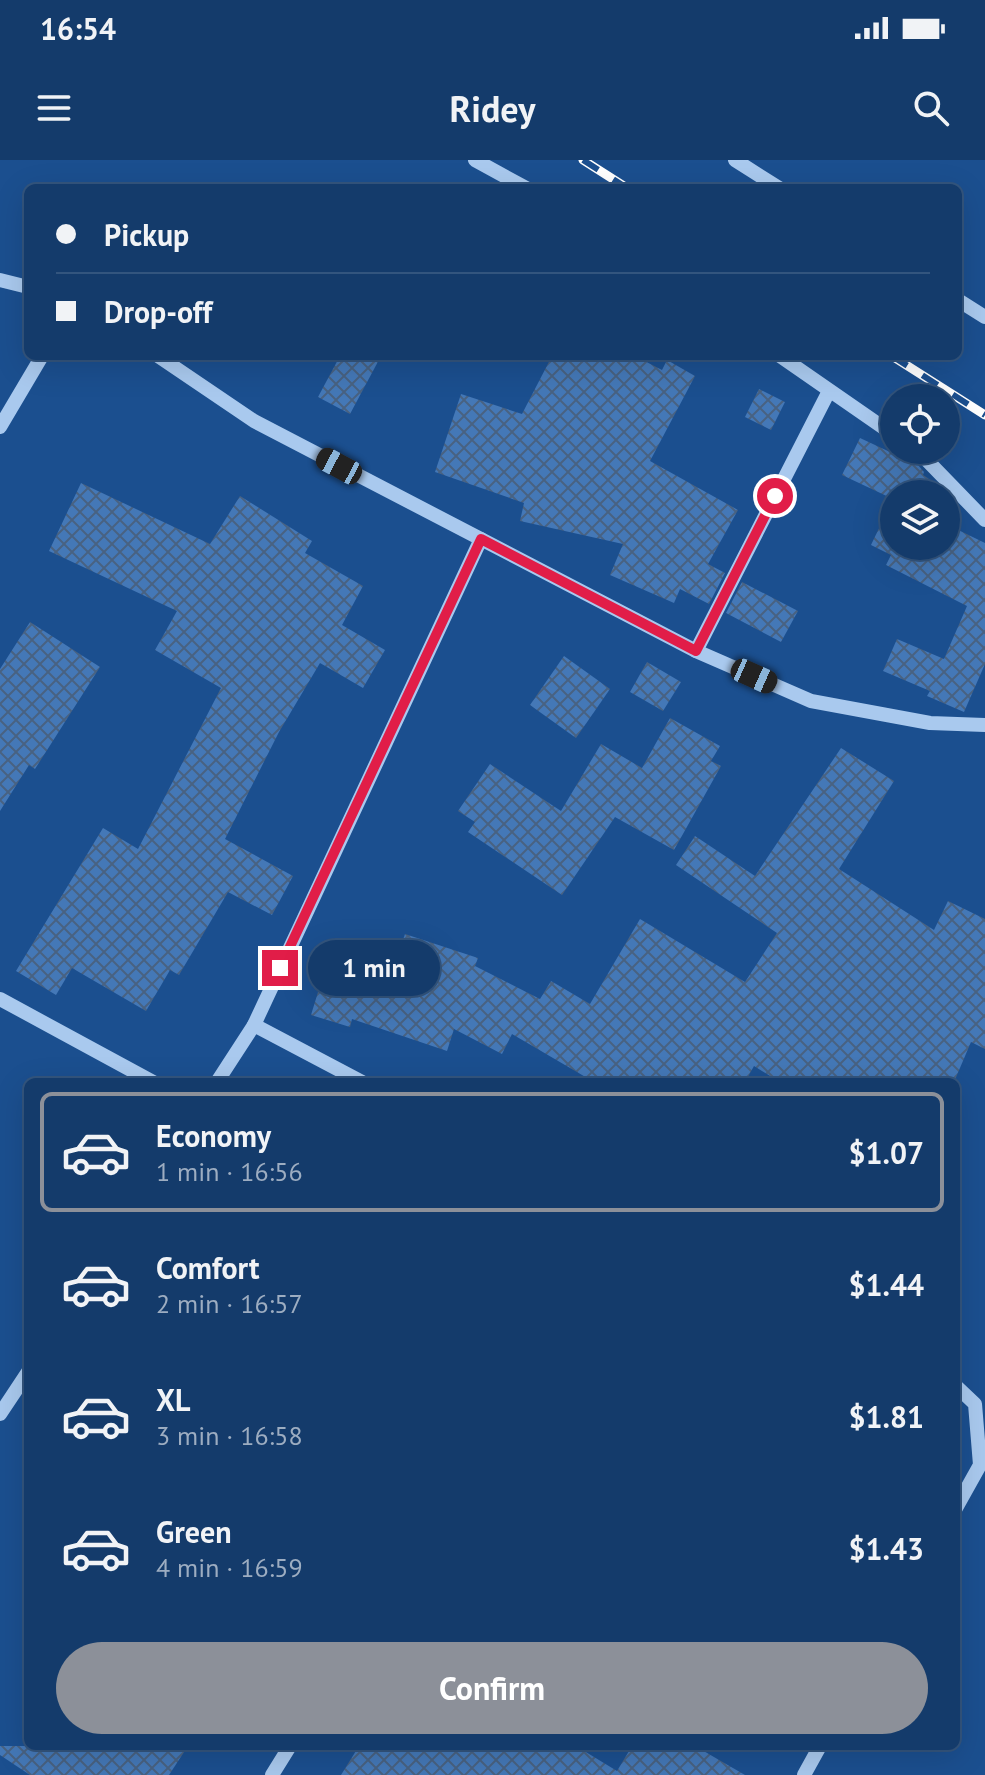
<!DOCTYPE html>
<html lang="en">
<head>
<meta charset="utf-8">
<style>
  :root { --surface:#143b6b; --page:#1d4271; --text:#f1f3f6; --muted:#9dadc1; --line:#33557e; --accent:#8c9099 }
  body { margin:0; font-family:"PT Sans",sans-serif; background:var(--page); color:var(--text); height:100vh; display:flex; flex-direction:column; font-size:30px; white-space:nowrap }
  * { box-sizing:border-box; margin:0 }
  p { font-size:26px; color:var(--muted) }
  .icon { flex:none; width:44px; height:44px; fill:none; stroke:currentColor; stroke-width:2; stroke-linecap:round; stroke-linejoin:round }
  .map { position:relative; flex:1; overflow:hidden }
  .panel { position:absolute; left:24px; top:918px; width:936px; height:672px; display:flex; flex-direction:column; background:var(--surface); border-radius:12px; box-shadow:0 8px 32px #0002,0 0 0 2px var(--line) }
  .panel>* { flex:none }
  .guide { position:absolute; left:24px; top:24px; width:938px; height:176px; border-radius:12px; box-shadow:0 8px 32px #0002,0 0 0 2px var(--line); display:grid; align-content:center; height:176px; padding:0 32px; background:var(--surface) }
  .controls { position:absolute; left:880px; top:224px; display:grid; gap:16px }
  .controls a { display:grid; place-items:center; width:80px; height:80px; border-radius:50%; background:var(--surface); box-shadow:0 8px 32px #0002,0 0 0 2px var(--line); font-size:40px }
  .end { position:absolute; width:36px; height:36px; margin:-18px; border:10px solid #e11d48; background:#fff; box-shadow:0 0 0 4px #fff }
  .from { border-radius:50% }
  .bubble { position:absolute; height:56px; border-radius:28px; background:var(--surface); box-shadow:0 8px 32px #0002,0 0 0 2px var(--line); font-size:26px; font-weight:800; line-height:56px; text-align:center }
  .car { position:absolute; width:24px; height:48px; margin:-24px -12px; border-radius:10px; box-shadow:0 0 6px 2px #0007; background:linear-gradient(#222 24%,#8ab4d8 0 40%,#222 0 76%,#8ab4d8 0 86%,#222 0) }
  .guide b { display:flex; align-items:center; gap:28px; height:76px; font-size:30px }
  .guide b+b { border-top:2px solid var(--line) }
  .guide i { width:20px; height:20px; background:var(--text) }
  ul { padding:14px 0 0; list-style:none }
  li { display:flex; align-items:center; gap:24px; height:120px; margin:0 16px 12px; padding:0 16px; border:4px solid transparent; border-radius:12px }
  li div { flex:1 }
  li b { display:block; font-size:30px }
  li em { font-style:normal; font-weight:800 }
  li.on { border-color:var(--accent) }
  li>.icon { width:72px; height:72px; stroke-width:1.5 }
  .button { display:flex; gap:16px; margin-top:auto; padding:16px 32px }
  .button a { flex:1; height:92px; border-radius:48px; background:var(--accent); color:#fff; font-size:32px; font-weight:800; line-height:92px; text-align:center }
  .status { display:flex; justify-content:space-between; align-items:center; height:56px; padding:0 40px; background:var(--surface); direction:ltr }
  .status svg { height:22px; fill:currentColor }
  header { display:flex; justify-content:space-between; align-items:center; height:104px; padding:0 32px; background:var(--surface); font-size:36px; font-weight:800 }
  .map>svg:first-child { display:block }
</style>
</head>
<body>
<div class="status"><b>16:54</b><svg viewBox="0 0 49 12"><path d="M0 12V9h3v3zM5 12V6h3v6zM10 12V3h3v9zM15 12V0h3v12zM26 1h20v11H26zM47 4h2v5h-2z"/></svg></div>
<header><svg class="icon" aria-label="menu" viewBox="0 0 24 24"><path d="M4 6h16M4 12h16M4 18h16"/></svg>Ridey<svg class="icon" aria-label="search" viewBox="0 0 24 24"><circle cx="10" cy="10" r="6"/><path d="M15 15l6 6"/></svg></header>
<div class="map">
<svg width="985" height="1615" viewBox="0 0 985 1615">
  <defs>
    <pattern id="building-cross-hatch" width="8" height="8" patternUnits="userSpaceOnUse" patternTransform="scale(2)"><rect width="8" height="8" fill="#4478b7"/><path d="M0 0l8 8M0 8l8-8" fill="none" stroke="#486282"/></pattern>
  </defs>
  <rect width="100%" height="100%" fill="#1b4f8f"/>
  <!-- building -->
  <g fill="url(#building-cross-hatch)">
    <polygon points="340,196 381,196 350,254 318,237"/>
    <polygon points="552,196 635,196 662,210 667,200 695,216 650,301 738,350 708,404 725,413 709,444 680,429 674,443 610,415 623,384 520,361 524,343 435,312 461,234 522,254"/>
    <polygon points="759,229 785,242 771,270 745,257"/>
    <polygon points="860,278 918,305 924,312 923,315 935,323 929,334 894,334 894,386 946,386 946,364 985,383 985,504 964,552 927,536 930,531 883,511 897,479 944,499 967,446 886,405 891,395 871,385 893,339 842,315"/>
    <polygon points="81,323 210,384 240,336 312,381 305,393 363,426 342,465 385,490 363,528 320,503 279,572 225,679 293,716 272,755 228,732 179,815 170,810 146,851 72,808 56,835 16,811 103,668 138,689 221,528 155,490 177,451 49,391"/>
    <polygon points="742,422 798,451 781,482 726,453"/>
    <polygon points="30,462 100,507 35,609 29,605 0,651 0,509"/>
    <polygon points="564,496 610,529 576,578 530,545"/>
    <polygon points="647,502 681,522 663,551 630,532"/>
    <polygon points="670,558 720,586 711,601 721,606 674,690 615,657 562,735 468,672 475,662 458,651 490,604 561,651 601,584 642,608"/>
    <polygon points="841,588 894,621 839,709 934,770 948,741 985,759 985,889 971,882 954,922 780,922 754,906 745,922 594,922 512,874 502,894 454,869 447,891 352,859 350,867 311,855 326,806 388,824 405,774 478,798 475,806 540,839 551,821 590,844 640,759 745,822 777,773 676,705 695,676 755,716"/>
    <polygon points="0,1586 188,1586 169,1615 30,1615 0,1595"/>
    <polygon points="359,1586 576,1586 617,1611 632,1586 695,1586 745,1615 341,1615"/>
  </g>
  <g fill="none" stroke-linecap="round" stroke-linejoin="round">
    <!-- minor -->
    <g stroke="#a9c9ee" stroke-width="14">
      <polyline points="475,0 526,28"/>
      <polyline points="735,0 779,28"/>
      <polyline points="0,120 28,127"/>
      <polyline points="958,140 985,157"/>
      <polyline points="158,196 254,261 696,491 811,541 930,563 985,565"/>
      <polyline points="780,196 894,275"/>
      <polyline points="0,267 42,196"/>
      <polyline points="917,290 985,360"/>
      <polyline points="696,491 828,233"/>
      <polyline points="0,839 153,922"/>
      <polyline points="254,865 362,922"/>
      <polyline points="217,922 254,865 481,379"/>
      <polyline points="956,1226 975,1244 980,1305 956,1348"/>
      <polyline points="0,1254 28,1212"/>
      <polyline points="272,1615 290,1586"/>
      <polyline points="804,1615 820,1586"/>
    </g>
    <!-- rail casing -->
    <g stroke="#fff" stroke-width="9">
      <g id="rail">
        <polyline points="583,0 627,28"/>
        <polyline points="892,196 985,255"/>
      </g>
    </g>
    <!-- rail -->
    <use href="#rail" stroke="#1b4f8f" stroke-width="6" stroke-dasharray="18" stroke-linecap="butt"/>
  </g>
  <g fill="none" stroke-linecap="round" stroke-linejoin="round">
    <!-- route -->
    <polyline stroke="#e11d48" stroke-width="10" points="280,808 481,379 696,491 775,336"/>
  </g>
</svg>
<div class="controls">
<a><svg class="icon" aria-label="locate" viewBox="0 0 24 24"><circle cx="12" cy="12" r="6"/><path d="M12 2v4M12 18v4M2 12h4M18 12h4"/></svg></a>
<a><svg class="icon" aria-label="layers" viewBox="0 0 24 24"><path d="M12 4l9 5-9 5-9-5zM3 14l9 5 9-5"/></svg></a>
</div>
<i class="end from" style="left:775px;top:336px"></i>
<i class="end" style="left:280px;top:808px"></i>
<div class="bubble" style="left:308px;top:780px;width:132px">1 min</div>
<i class="car" style="left:339px;top:306px;rotate:298deg"></i>
<i class="car" style="left:754px;top:516px;rotate:114deg"></i>
<div class="guide">
<b><i class="from"></i>Pickup</b>
<b><i></i>Drop-off</b>
</div>
<section class="panel">
<ul>
<li class="on"><svg class="icon" aria-label="car" viewBox="0 0 24 24"><path d="M5 17H2v-5l4-1 3-4h7l3 4 3 1v5h-3M9 17h6M6 11h13"/><circle cx="7" cy="17" r="2"/><circle cx="17" cy="17" r="2"/></svg><div><b>Economy</b><p>1 min · 16:56</p></div><em>$1.07</em></li>
<li><svg class="icon" aria-label="car" viewBox="0 0 24 24"><path d="M5 17H2v-5l4-1 3-4h7l3 4 3 1v5h-3M9 17h6M6 11h13"/><circle cx="7" cy="17" r="2"/><circle cx="17" cy="17" r="2"/></svg><div><b>Comfort</b><p>2 min · 16:57</p></div><em>$1.44</em></li>
<li><svg class="icon" aria-label="car" viewBox="0 0 24 24"><path d="M5 17H2v-5l4-1 3-4h7l3 4 3 1v5h-3M9 17h6M6 11h13"/><circle cx="7" cy="17" r="2"/><circle cx="17" cy="17" r="2"/></svg><div><b>XL</b><p>3 min · 16:58</p></div><em>$1.81</em></li>
<li><svg class="icon" aria-label="car" viewBox="0 0 24 24"><path d="M5 17H2v-5l4-1 3-4h7l3 4 3 1v5h-3M9 17h6M6 11h13"/><circle cx="7" cy="17" r="2"/><circle cx="17" cy="17" r="2"/></svg><div><b>Green</b><p>4 min · 16:59</p></div><em>$1.43</em></li>
</ul>
<div class="button"><a>Confirm</a></div>
</section>
</div>
</body>
</html>
